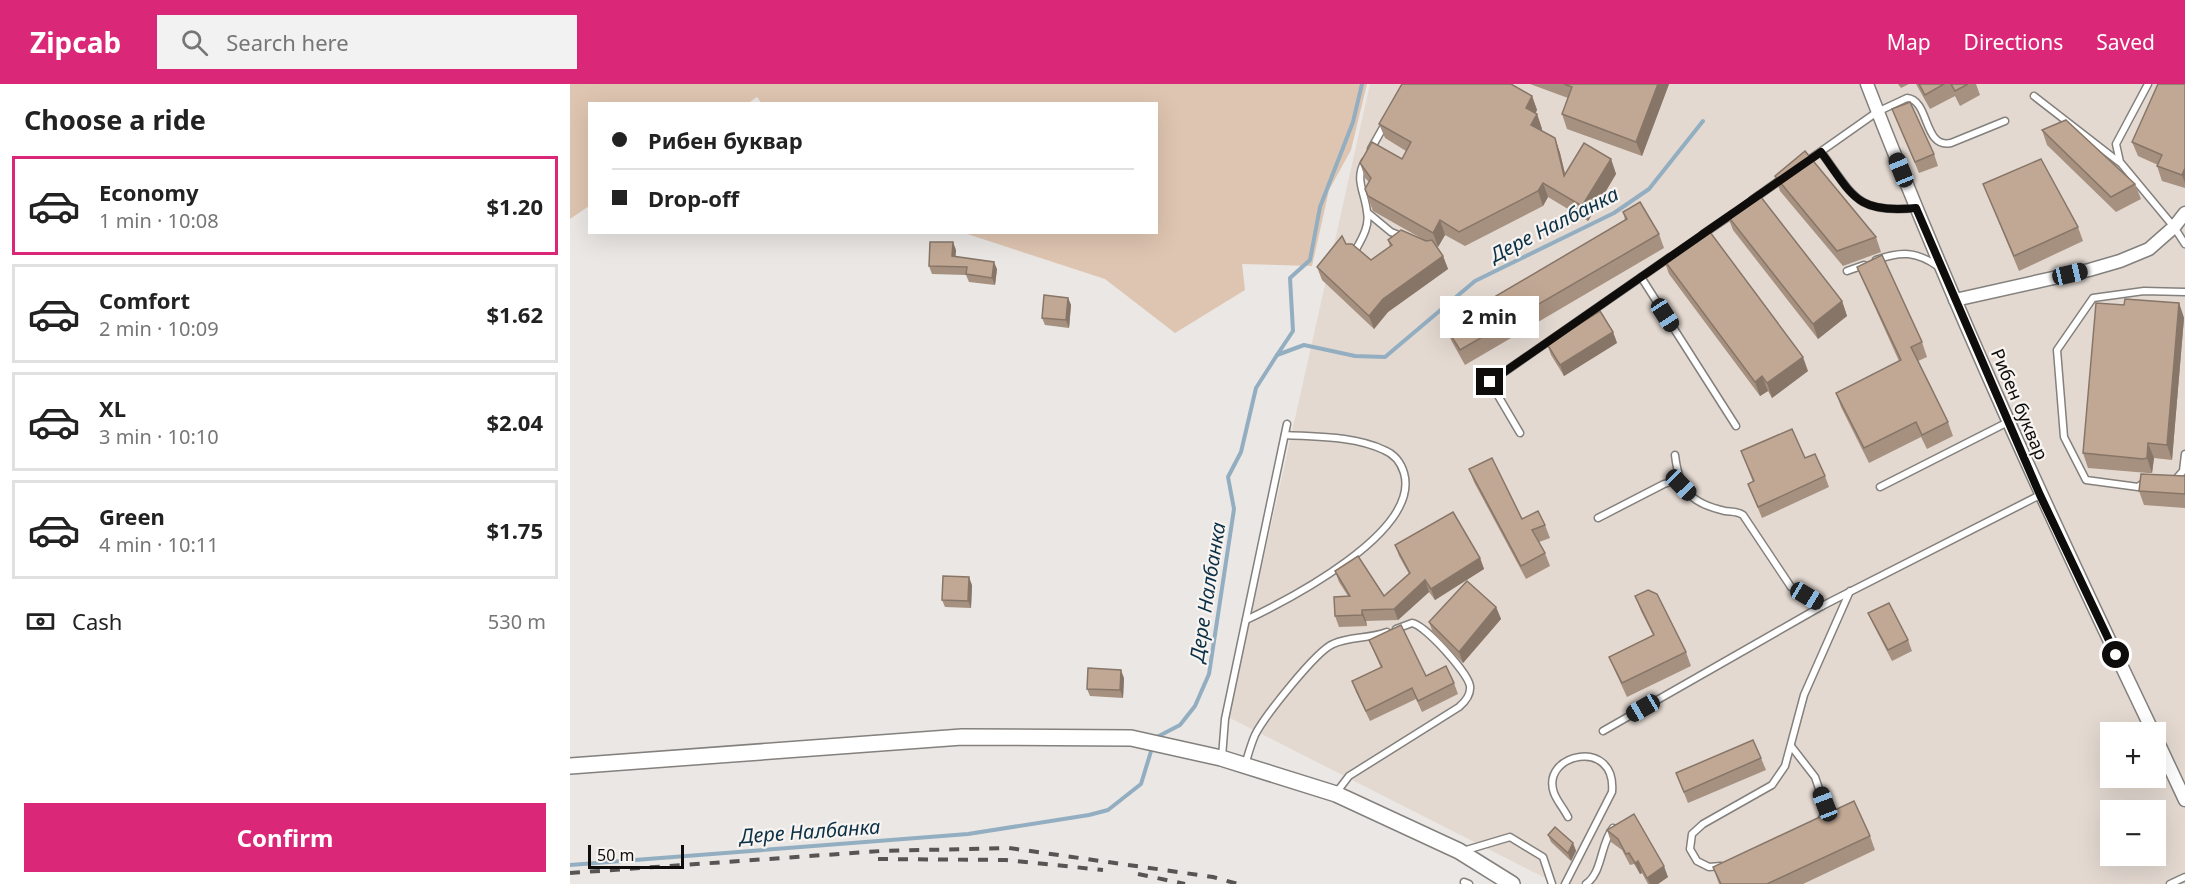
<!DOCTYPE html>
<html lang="en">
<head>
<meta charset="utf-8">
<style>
  :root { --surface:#fff; --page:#f2f2f2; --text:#222; --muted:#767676; --line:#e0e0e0; --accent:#db2777 }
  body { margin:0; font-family:"Noto Sans",sans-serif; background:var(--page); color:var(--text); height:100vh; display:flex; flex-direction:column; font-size:22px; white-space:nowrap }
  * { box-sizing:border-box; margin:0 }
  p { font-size:20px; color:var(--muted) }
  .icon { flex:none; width:33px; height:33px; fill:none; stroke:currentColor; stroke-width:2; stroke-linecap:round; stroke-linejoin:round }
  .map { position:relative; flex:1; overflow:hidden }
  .panel { display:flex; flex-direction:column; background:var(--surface); width:570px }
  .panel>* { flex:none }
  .guide { position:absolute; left:18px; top:18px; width:570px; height:132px; border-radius:0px; box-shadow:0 6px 24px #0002; display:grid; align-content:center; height:132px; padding:0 24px; background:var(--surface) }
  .controls { position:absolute; left:1530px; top:638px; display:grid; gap:12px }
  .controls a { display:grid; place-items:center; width:66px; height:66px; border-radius:0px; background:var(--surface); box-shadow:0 6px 24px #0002; font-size:30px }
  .scale { position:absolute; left:18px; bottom:15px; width:96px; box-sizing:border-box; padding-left:6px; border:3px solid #0f0d0c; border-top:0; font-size:16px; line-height:21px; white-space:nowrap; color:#0f0d0c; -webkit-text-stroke:4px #f8f4f1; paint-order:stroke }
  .end { position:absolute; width:27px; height:27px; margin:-14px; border:8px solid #0f0d0c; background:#fff; box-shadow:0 0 0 3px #fff }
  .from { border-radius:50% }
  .bubble { position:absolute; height:42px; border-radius:0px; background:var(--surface); box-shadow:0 6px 24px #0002; font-size:20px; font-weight:700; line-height:42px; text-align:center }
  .car { position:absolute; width:18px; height:36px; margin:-18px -9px; border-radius:8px; box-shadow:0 0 4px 2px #0007; background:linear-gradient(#222 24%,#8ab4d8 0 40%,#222 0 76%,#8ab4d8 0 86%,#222 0) }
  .guide b { display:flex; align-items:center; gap:21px; height:57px; font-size:22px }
  .guide b+b { border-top:2px solid var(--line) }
  .guide i { width:15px; height:15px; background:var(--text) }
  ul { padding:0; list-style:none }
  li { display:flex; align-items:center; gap:18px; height:99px; margin:0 12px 9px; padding:0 12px; border:3px solid var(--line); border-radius:0px }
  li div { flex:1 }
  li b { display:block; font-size:22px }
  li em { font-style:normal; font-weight:700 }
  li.on { border-color:var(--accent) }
  li>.icon { width:54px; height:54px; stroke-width:1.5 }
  h2 { padding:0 24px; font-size:27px; line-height:72px }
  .pay { display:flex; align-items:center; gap:15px; height:66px; padding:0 24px; font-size:22px }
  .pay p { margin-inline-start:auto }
  .action { display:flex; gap:12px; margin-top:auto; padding:12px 24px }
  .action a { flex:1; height:69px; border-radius:0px; background:var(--accent); color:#fff; font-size:24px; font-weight:700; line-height:69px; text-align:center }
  header { display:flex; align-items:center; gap:36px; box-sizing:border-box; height:84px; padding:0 30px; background:var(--accent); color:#fff }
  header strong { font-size:28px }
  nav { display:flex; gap:33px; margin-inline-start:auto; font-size:21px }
  .search { width:420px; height:54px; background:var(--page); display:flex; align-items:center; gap:15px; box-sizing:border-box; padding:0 21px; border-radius:0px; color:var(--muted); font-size:22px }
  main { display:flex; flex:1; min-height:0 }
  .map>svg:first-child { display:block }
</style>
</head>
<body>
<header>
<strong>Zipcab</strong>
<div class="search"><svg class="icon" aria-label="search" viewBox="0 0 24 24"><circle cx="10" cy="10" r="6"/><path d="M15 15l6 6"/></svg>Search here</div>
<nav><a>Map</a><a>Directions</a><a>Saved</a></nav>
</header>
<main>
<section class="panel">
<h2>Choose a ride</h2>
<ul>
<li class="on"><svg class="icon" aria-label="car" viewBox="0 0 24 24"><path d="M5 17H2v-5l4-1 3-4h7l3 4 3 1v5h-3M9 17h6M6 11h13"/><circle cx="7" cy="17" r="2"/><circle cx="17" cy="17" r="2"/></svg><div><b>Economy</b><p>1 min · 10:08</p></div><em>$1.20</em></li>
<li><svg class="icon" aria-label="car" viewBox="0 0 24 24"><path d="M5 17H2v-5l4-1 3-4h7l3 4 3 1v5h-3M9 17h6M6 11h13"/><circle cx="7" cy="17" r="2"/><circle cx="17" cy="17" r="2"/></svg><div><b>Comfort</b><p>2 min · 10:09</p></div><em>$1.62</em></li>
<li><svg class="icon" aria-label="car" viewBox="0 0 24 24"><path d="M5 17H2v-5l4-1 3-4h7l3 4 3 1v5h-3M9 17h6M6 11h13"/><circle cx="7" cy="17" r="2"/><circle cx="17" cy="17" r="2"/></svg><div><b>XL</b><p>3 min · 10:10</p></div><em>$2.04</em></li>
<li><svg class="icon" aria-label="car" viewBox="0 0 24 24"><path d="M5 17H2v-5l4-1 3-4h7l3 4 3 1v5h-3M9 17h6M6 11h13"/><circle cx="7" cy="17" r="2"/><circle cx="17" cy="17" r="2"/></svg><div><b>Green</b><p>4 min · 10:11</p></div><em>$1.75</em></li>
</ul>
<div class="pay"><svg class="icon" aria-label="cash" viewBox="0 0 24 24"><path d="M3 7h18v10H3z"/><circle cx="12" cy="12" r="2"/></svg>Cash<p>530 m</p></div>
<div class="action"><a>Confirm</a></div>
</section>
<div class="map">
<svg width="1615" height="800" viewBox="0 0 1615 800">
  <rect width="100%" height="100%" fill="#eae7e4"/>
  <!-- built -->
  <path fill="#e3d9d1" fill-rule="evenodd" d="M 800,0 L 1615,0 L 1615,800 L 987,800 L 658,633 ZM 1540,648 L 1586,648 L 1586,693 L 1540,693 ZM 1540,726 L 1586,726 L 1586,771 L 1540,771 Z"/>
  <!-- green -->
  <polygon fill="#dec5b1" points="0,0 797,0 781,66 759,106 742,182 672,180 675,206 605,249 535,195 394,149 586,148 586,20 192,20 187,13 177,20 20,20 19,122 0,135"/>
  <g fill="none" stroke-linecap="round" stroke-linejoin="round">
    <!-- stream -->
    <g stroke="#93aec1" stroke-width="4">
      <polyline points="707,271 723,247 720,194 740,176 750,123 783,38 792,0"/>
      <polyline points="585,654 610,641 625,622 639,590 664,425 658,393 671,368 686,304 707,271 734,261 785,272 815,273 905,197 1044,129 1079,105 1133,37"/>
      <polyline points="0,781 398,750 519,731 538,726 571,700 582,664"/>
    </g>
    <!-- service casing -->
    <g stroke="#83807d" stroke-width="9">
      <g id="service">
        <polyline points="1578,0 1546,60 1550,78 1604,143 1615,160"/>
        <polyline points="1464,12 1549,78"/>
        <polyline points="801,65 815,40"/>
        <path d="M 1251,68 C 1284,112 1286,130 1346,124"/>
        <path d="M 1236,78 L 1307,28 L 1337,14 C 1360,16 1353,65 1381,59 L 1435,37"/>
        <polyline points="1182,116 1213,94"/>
        <polyline points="798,129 821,148 831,152"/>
        <polyline points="1133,150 1164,129"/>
        <path d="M 784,169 C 791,156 800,143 797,128 C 795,108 784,96 795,77"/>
        <path d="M 1306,176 C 1331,167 1346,167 1369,183"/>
        <polyline points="1277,187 1294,181"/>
        <polyline points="1071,193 1166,342"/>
        <polyline points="950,349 920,298 1100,173"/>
        <path d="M 1105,371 C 1109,405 1119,419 1155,427 C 1161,428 1167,427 1173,431 L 1221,503 L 1252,522"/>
        <polyline points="1605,396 1613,387 1615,370"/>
        <polyline points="1575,398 1568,403 1516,396 1494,353 1487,266 1523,214 1574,207 1615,208"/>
        <polyline points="1310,403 1438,338"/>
        <polyline points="1028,434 1094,400 1104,397 1111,401"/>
        <path d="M 676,536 C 718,516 851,448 834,389 C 831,379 824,370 814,366 C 784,352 747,353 715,351"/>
        <polyline points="1033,647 1252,522 1470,411"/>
        <polyline points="1221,662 1245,693 1256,725 1251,737"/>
        <polyline points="652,673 655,635 717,340"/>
        <path d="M 675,681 C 678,671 681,660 685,651 C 694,633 746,567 763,560 C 779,552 799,555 817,548"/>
        <path d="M 766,709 L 779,692 L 889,623 C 896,617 901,610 900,602 C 898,589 855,541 842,539 L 826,545"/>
        <polyline points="893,767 940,753 973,773 982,800"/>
        <polyline points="1151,782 1139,783 1127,777 1120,765 1122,750 1133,740 1202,701 1215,682 1234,611 1280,507"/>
        <polyline points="894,798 899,800"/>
        <path d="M 995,800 L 1042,708 C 1047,653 970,669 984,709 C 987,717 994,725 998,733"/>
        <path d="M 1016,800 C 1033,788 1030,760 1043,744"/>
        <polyline points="1600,800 1615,793"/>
      </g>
    </g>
    <!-- minor casing -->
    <g stroke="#83807d" stroke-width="15">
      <g id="minor">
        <path d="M 1297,0 C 1382,220 1481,435 1583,648"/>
        <polyline points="1385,216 1519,186 1550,177 1579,165 1604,143 1615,129"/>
        <polyline points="1586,654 1615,716"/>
      </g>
    </g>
    <!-- tertiary casing -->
    <g stroke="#83807d" stroke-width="18">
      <polyline id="tertiary" points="0,682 392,653 561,654 651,674 766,710 889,767 942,800"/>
    </g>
    <!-- service -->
    <use href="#service" stroke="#fff" stroke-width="6"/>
    <!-- minor -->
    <use href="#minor" stroke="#fff" stroke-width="12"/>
    <!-- tertiary -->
    <use href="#tertiary" stroke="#fff" stroke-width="15"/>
    <!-- rail -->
    <g stroke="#575453" stroke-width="4" stroke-dasharray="10 10" stroke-linecap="butt">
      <polyline points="308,775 436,776 533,786"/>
      <polyline points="0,789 311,767 439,764 643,793 668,800"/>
      <polyline points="568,790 615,800"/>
    </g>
  </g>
  <!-- wall -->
  <g fill="#a6907f">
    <polygon points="960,0 1099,0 1072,72 997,45 992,30 998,14"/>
    <polygon points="1328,0 1339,0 1331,4"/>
    <polygon points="1346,0 1406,0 1410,11 1390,22 1385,12 1360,25"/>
    <polygon points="1615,0 1615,104 1592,97 1587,82 1588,81 1568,72 1562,58"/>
    <polygon points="962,12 967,26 965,29 967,30 972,45 971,46 985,54 990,69 995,90 1041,75 1046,90 1018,137 978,113 973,122 895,162 875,151 868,163 867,162 873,172 878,185 818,228 804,245 752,196 747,183 776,160 801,176 820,163 818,156 856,157 803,127 800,119 795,105 799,98 795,94 790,79 832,75 836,67 815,54 809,40"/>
    <polygon points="1322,25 1364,70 1368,82 1349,89"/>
    <polygon points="1472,46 1565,100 1571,115 1546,128 1477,61"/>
    <polygon points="1205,92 1306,153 1311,168 1273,182 1210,107"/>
    <polygon points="1413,100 1508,143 1513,157 1449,187"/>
    <polygon points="1053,128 1089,150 1094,164 895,281 881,256 875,242 1055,136"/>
    <polygon points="1157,131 1272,217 1277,232 1248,255 1163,146"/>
    <polygon points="386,166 385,173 427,185 425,201 399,198 396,191 362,190 359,182"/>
    <polygon points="1094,176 1238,287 1202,314 1198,307 1190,312 1099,190"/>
    <polygon points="1287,183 1352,258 1357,273 1348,277 1378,338 1383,352 1357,365 1351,353 1299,379 1271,323 1266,309 1329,277 1293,197"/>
    <polygon points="498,214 501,221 499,244 475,241 472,234"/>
    <polygon points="1609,219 1614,234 1602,376 1584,374 1582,389 1578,389 1518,384 1513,369 1554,221"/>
    <polygon points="1043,248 1047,259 994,292 981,271 977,260"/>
    <polygon points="1171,367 1235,374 1255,392 1259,403 1192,434 1178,400 1183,398"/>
    <polygon points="899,385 952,435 975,441 980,454 969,458 975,469 980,482 956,495 904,398"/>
    <polygon points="1615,392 1615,424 1574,421 1569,407"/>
    <polygon points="825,461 910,474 914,485 865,516 859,508 828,536 796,537 797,542 769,543 765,532 778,512 769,498 765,487 814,512 839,490 829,472"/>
    <polygon points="402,501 401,524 375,523 372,516"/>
    <polygon points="1065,512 1116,568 1121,582 1057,613 1045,587 1039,573 1083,551 1071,527"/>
    <polygon points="926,523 931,535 893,579 863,549 859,538"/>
    <polygon points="1298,529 1338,556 1342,567 1322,577 1303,540"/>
    <polygon points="799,556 856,592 884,599 888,610 852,628 846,615 800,637 786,608 782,597 811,584"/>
    <polygon points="554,594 553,614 520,612 517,605"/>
    <polygon points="1191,674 1196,686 1118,719 1106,689"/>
    <polygon points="1037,746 1098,793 1088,800 1078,800 1072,789 1070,790 1064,780 1060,781 1052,766 1041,758"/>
    <polygon points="978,751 1003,759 1006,767 1001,777 981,758"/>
    <polygon points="1300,752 1305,766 1233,800 1149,800 1143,783"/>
  </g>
  <!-- shaded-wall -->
  <g fill="#877668">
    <polygon points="1088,0 1099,0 1072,72 1066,58"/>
    <polygon points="962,12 967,26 961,38 956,24"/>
    <polygon points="967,30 972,45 967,55 961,41"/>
    <polygon points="985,54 990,69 999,106 994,92"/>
    <polygon points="1041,75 1046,90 1018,137 1012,122"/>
    <polygon points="1615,84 1615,99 1612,91"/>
    <polygon points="973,99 978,113 973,122 968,107"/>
    <polygon points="870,136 875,151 868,163 863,149"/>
    <polygon points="383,158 386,166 385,180 382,172"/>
    <polygon points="873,172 878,185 818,228 804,245 799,232 813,215"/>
    <polygon points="424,178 427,185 425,201 422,194"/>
    <polygon points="498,214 501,221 499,244 496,236"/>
    <polygon points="1272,217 1277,232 1248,255 1243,240"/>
    <polygon points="1609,219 1614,234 1602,376 1597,361"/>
    <polygon points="1043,248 1047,259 994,292 990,281"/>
    <polygon points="1233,273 1238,287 1202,314 1197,299"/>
    <polygon points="1192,292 1198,307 1190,312 1185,298"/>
    <polygon points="1578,359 1584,374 1582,389 1577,374"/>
    <polygon points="910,474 914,485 865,516 861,505"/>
    <polygon points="399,493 402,501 401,524 398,517"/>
    <polygon points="855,496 859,508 828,536 824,525"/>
    <polygon points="926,523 931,535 893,579 889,568"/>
    <polygon points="792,526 796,537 797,542 792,531"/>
    <polygon points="551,586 554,594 553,614 550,606"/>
    <polygon points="1003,759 1006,767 1001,777 998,769"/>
    <polygon points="1068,777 1072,789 1070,790 1065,779"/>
    <polygon points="1094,782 1098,793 1088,800 1080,800 1077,794"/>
  </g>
  <!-- building -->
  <g fill="#c1a894" stroke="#877668" stroke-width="1.5">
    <polygon points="832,0 941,0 962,12 956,24 967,30 961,41 985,54 994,92 1014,59 1041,75 1012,122 973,99 968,107 889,148 870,136 863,149 798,112 795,105 801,94 790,79 802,58 832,75 841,58 809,40"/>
    <polygon points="994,0 1088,0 1066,58 992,30 1002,3"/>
    <polygon points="1349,0 1374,0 1355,11"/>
    <polygon points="1381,0 1398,0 1385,7"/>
    <polygon points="1588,0 1615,0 1615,84 1612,91 1587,82 1592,71 1562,58"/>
    <polygon points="1340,18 1364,70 1345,78 1322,25"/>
    <polygon points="1496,36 1565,100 1541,113 1472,46"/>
    <polygon points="1235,67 1306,153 1267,167 1205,92"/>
    <polygon points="1471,75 1508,143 1444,172 1413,100"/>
    <polygon points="1187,108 1272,217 1243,240 1157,131"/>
    <polygon points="1070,118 1089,150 890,266 875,242 1057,135 1053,128"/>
    <polygon points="1137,144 1233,273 1197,299 1192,292 1185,298 1094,176"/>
    <polygon points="831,146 856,157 862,156 873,172 813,215 799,232 747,183 772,152 776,160 782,160 801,176 822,161 818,156"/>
    <polygon points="360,158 383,158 382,172 424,178 422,194 396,190 397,183 359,182"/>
    <polygon points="1312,171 1352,258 1341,263 1378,338 1352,351 1346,338 1294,364 1266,309 1331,276 1287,183"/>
    <polygon points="474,211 498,214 496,236 472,234"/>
    <polygon points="1555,215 1609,219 1597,361 1578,359 1577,374 1573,375 1513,369 1526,219 1554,221"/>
    <polygon points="1030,227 1043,248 990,281 977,260"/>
    <polygon points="1222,345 1235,374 1245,370 1255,392 1188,423 1178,400 1184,397 1171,367"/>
    <polygon points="922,374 952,435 968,427 975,441 962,446 975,469 951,482 899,385"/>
    <polygon points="1571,390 1615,392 1615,410 1569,407"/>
    <polygon points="883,428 910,474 861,505 855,496 824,525 792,526 792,531 765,532 764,513 780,512 765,487 788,472 814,512 840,489 825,461"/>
    <polygon points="373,492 399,493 398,517 372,516"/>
    <polygon points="897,497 926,523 889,568 859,538"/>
    <polygon points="1078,506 1087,510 1116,568 1052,599 1039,573 1084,551 1065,512"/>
    <polygon points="1319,519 1338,556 1318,566 1298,529"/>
    <polygon points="831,541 856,592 876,582 884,599 848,617 842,604 796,627 782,597 812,583 799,556"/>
    <polygon points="518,584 551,586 550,606 517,605"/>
    <polygon points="1183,656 1191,674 1114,708 1106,689"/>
    <polygon points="1284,717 1300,752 1197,800 1151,800 1143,783"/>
    <polygon points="1064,730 1094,782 1077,794 1068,777 1065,779 1059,769 1056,770 1048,755 1037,746"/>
    <polygon points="985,743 1003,759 998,769 978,751"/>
  </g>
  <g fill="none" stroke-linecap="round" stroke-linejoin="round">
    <!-- route -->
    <path stroke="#0f0d0c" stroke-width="8" d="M 920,298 L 1251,68 C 1283,112 1286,130 1346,124 L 1470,411 L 1546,571"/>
  </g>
  <g text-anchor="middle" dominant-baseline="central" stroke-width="4.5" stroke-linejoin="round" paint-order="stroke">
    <!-- street labels -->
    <g font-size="18" fill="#0f0d0c" stroke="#f8f4f1">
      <text transform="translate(1450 320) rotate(67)">Рибен буквар</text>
    </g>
    <!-- water labels -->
    <g font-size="20" font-style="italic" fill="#0c3147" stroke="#f8f4f1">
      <text transform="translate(984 140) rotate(-27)">Дере Налбанка</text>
      <text transform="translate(637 508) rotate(-81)">Дере Налбанка</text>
      <text transform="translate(240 747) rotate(-4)">Дере Налбанка</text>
    </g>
  </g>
</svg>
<div class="controls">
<a>+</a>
<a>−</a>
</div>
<div class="scale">50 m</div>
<i class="end from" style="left:1546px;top:571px"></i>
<i class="end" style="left:920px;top:298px"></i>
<div class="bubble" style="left:870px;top:212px;width:99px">2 min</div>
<i class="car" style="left:1331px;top:86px;rotate:338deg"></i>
<i class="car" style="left:1500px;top:190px;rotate:77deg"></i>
<i class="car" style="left:1095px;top:231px;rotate:147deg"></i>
<i class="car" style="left:1111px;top:401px;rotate:136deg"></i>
<i class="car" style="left:1237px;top:512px;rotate:121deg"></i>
<i class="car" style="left:1073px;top:624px;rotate:240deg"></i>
<i class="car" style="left:1255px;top:720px;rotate:339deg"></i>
<div class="guide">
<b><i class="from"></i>Рибен буквар</b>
<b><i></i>Drop-off</b>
</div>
</div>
</main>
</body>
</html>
